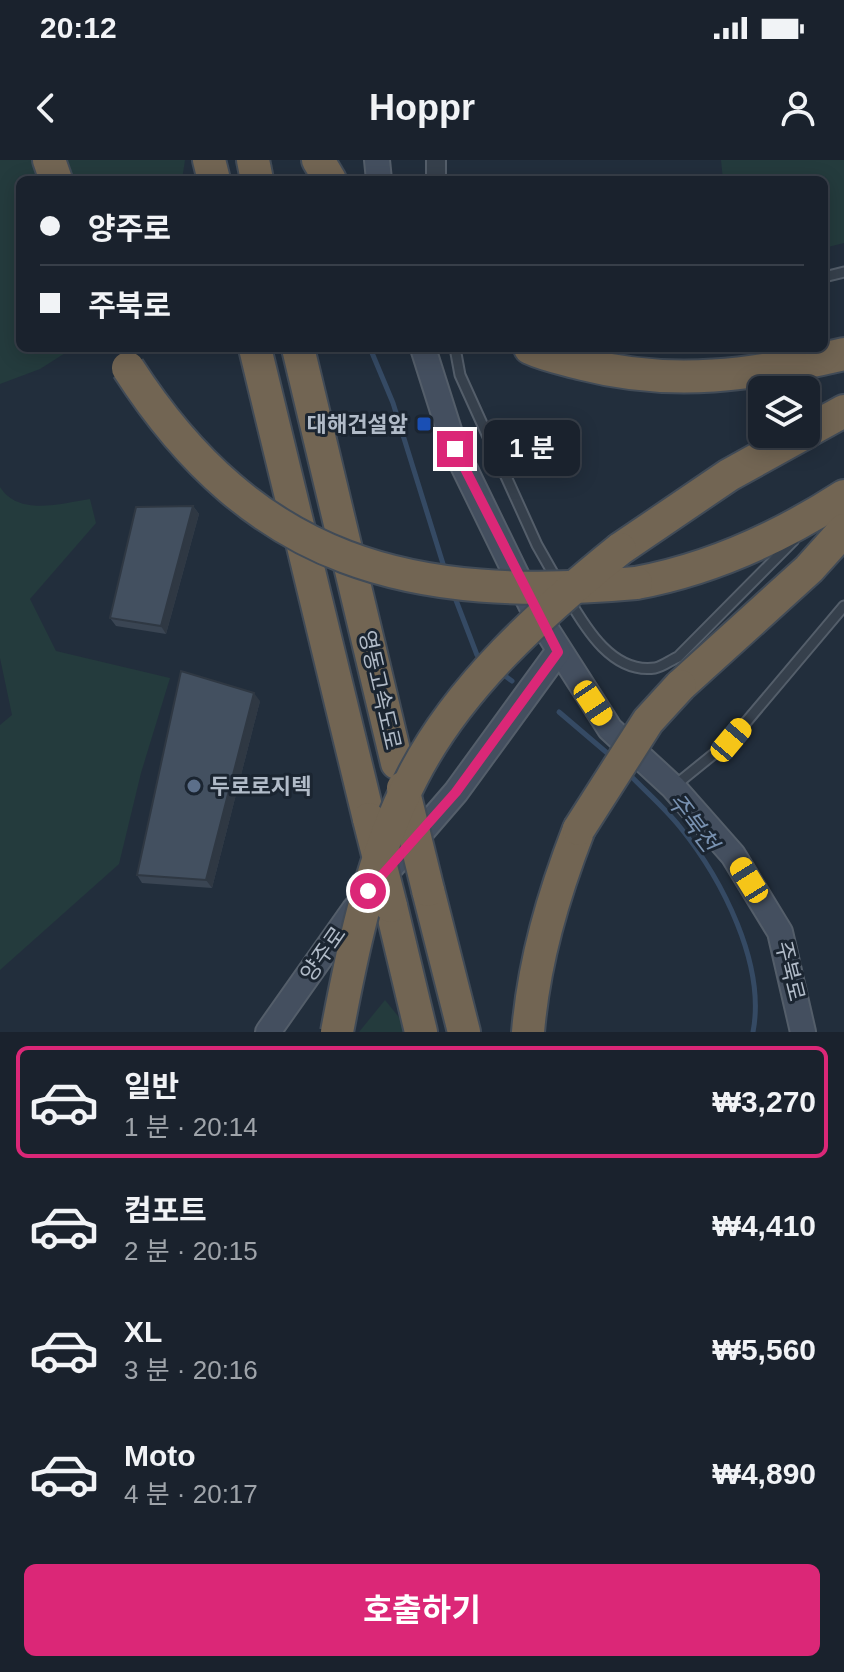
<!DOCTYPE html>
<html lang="ko">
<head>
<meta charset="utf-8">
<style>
  :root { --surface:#1a222d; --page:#232a35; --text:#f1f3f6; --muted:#9fa4aa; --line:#383f49; --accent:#db2777 }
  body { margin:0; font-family:Arial,"Noto Sans KR",sans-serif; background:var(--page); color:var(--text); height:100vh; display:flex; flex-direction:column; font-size:30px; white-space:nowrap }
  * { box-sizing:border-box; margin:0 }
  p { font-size:26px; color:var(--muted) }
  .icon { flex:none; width:44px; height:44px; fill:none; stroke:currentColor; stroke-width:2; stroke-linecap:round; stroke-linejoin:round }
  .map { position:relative; height:872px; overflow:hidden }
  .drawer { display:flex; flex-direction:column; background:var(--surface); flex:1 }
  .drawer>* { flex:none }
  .top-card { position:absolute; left:16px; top:16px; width:812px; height:176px; border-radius:12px; box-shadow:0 4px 20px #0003,0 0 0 2px var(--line); display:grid; align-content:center; height:176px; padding:0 24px; background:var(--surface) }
  .buttons { position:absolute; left:748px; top:216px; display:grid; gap:16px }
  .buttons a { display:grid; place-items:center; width:72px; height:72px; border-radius:12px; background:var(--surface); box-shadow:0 4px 20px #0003,0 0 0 2px var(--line); font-size:40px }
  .end { position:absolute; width:36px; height:36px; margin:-18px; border:10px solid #db2777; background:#fff; box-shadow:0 0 0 4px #fff }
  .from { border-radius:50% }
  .bubble { position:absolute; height:56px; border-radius:12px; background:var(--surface); box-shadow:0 4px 20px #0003,0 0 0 2px var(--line); font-size:26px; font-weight:700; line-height:56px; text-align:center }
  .car { position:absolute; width:24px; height:48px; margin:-24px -12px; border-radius:10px; box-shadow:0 0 6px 2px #0007; background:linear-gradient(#f5c518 24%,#345 0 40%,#f5c518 0 76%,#345 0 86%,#f5c518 0) }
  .top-card b { display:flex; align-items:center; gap:28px; height:76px; font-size:30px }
  .top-card b+b { border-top:2px solid var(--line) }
  .top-card i { width:20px; height:20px; background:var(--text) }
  ul { padding:14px 0 0; list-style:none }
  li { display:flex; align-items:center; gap:24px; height:112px; margin:0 16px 12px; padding:0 8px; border:4px solid transparent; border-radius:12px }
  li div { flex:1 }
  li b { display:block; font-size:30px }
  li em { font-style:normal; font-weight:700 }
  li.current { border-color:var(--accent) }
  li>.icon { width:72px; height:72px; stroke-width:1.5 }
  .primary-button { display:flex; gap:16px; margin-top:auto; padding:16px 24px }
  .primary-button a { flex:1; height:92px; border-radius:12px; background:var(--accent); color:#fff; font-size:32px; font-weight:700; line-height:92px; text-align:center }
  .status { display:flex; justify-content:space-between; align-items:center; height:56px; padding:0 40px; background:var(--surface); direction:ltr }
  .status svg { height:22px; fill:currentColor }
  header { display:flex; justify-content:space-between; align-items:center; height:104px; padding:0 24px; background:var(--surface); font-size:36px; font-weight:700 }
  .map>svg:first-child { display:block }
</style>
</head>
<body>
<div class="status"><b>20:12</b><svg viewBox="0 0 49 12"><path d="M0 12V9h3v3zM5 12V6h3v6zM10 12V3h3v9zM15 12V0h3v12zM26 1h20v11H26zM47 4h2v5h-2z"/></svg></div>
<header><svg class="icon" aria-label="back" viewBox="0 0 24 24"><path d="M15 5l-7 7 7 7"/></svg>Hoppr<svg class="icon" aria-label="person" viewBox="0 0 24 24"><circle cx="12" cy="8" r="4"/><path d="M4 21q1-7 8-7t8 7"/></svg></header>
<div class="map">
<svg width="844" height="872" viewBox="0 0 844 872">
  <rect width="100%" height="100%" fill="#222e3c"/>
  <!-- green -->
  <g fill="#243b3d">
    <polygon points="0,0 185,0 182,20 20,20 20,188 84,188 70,190 40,209 0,224"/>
    <polygon points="721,0 844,0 844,83 824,88 824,20 723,20"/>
    <path d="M 0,327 C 19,357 62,343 90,339 L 96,363 L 30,439 L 56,491 L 170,518 L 141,613 L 119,704 L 0,810 L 0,565 L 12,555 L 0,498 Z"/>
    <polygon points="385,840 411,872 359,872"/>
  </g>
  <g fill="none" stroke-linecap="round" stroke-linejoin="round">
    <!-- stream -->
    <g stroke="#354a64" stroke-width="5">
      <polyline points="370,188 393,243 444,407"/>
      <polyline points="454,435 477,495 482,499"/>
      <polyline points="500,512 512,521"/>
      <polyline points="559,552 613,598"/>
      <path d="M 628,613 C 645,631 665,648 680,667 C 722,719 766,804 753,872"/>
    </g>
    <!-- lane casing -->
    <g stroke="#545e6a" stroke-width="13">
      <g id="lane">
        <polyline points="824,117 844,112"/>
        <polyline points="455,188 460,215 537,385 558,422"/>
        <path d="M 568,438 C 586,469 613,514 655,508 C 662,507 671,500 678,497 L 794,380"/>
        <polyline points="673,627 731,580 844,446"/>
      </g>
    </g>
    <!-- street casing -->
    <g stroke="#545e6a" stroke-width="22">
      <polyline id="street" points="436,20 436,0"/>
    </g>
    <!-- secondary casing -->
    <g stroke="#545e6a" stroke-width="28">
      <g id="secondary">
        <polyline points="377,0 379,20"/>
        <polyline points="423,188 455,289 532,447 610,569 673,627 733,695 780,772 803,872"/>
        <polyline points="268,872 354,750 456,632 558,492"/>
      </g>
    </g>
    <!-- highway casing -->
    <g stroke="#414b57" stroke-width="36">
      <g id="highway">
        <polyline points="49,0 56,20"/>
        <polyline points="209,0 214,20"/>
        <polyline points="253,0 257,20"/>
        <polyline points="318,0 330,20"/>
        <polyline points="255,188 369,659"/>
        <polyline points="298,188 397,603"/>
        <path d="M 530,188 C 547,196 565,199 583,204 C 672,227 755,215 844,194"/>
        <polyline points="806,272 844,251"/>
        <polyline points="620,389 729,315 803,274"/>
        <path d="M 636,423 C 712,409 779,378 844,336"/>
        <polyline points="680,526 809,409 844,370"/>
        <polyline points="428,730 464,872"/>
        <polyline points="391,746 421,872"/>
        <path d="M 528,872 C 534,801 553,736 579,669"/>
      </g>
    </g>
    <!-- lane -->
    <use href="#lane" stroke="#36404c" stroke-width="9"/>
    <!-- street -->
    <use href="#street" stroke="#36404c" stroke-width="18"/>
    <!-- secondary -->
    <use href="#secondary" stroke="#444f5f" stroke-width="24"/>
    <!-- highway -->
    <use href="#highway" stroke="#726553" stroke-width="32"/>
    <!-- highway-bridge casing -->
    <g stroke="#414b57" stroke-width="36" stroke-linecap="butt">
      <g id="highway-bridge">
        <path d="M 128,208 C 255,405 412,443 636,423"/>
        <polyline points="403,628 428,730"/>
        <polyline points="369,659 391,746"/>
        <polyline points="579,669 648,561 680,526"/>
        <path d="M 337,872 C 353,786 372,695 413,616 C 459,526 542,452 620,389"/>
      </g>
    </g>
    <!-- highway-bridge -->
    <use href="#highway-bridge" stroke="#726553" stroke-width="32"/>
  </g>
  <!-- wall -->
  <g fill="#3a4553">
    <polygon points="193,346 199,354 166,474 116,466 110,458"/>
    <polygon points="260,541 212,728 142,723 137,715"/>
  </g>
  <!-- shaded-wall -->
  <g fill="#2f3843">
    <polygon points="193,346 199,354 166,474 161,466"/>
    <polygon points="254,533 260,541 212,728 206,720"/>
  </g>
  <!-- building -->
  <g fill="#435060" stroke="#2f3843" stroke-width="2">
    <polygon points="193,346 161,466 110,458 136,347"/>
    <polygon points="181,511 254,533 206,720 137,715"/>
  </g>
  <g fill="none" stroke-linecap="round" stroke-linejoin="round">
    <!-- route -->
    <polyline stroke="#db2777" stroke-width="10" points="368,731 456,632 558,492 455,289"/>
  </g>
  <!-- markers -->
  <rect fill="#1a4fb4" stroke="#1b2531" stroke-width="3" x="416" y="256" width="16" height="16" rx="4"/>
  <circle fill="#5c6f8a" stroke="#1b2531" stroke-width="3" cx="194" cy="626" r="8"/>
  <g text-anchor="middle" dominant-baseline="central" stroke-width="6" stroke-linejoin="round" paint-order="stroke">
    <!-- poi labels -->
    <g font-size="22" font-weight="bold" fill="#b1bbc8" stroke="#1b2531" text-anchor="end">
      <text x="408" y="264">대해건설앞</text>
      <text x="210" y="626" text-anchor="start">두로로지텍</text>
    </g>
    <!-- street labels -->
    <g font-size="22" fill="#b1bbc8" stroke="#1b2531">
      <text transform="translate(380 530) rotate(77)">영동고속도로</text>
      <text transform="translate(323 794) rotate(-55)">양주로</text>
      <text transform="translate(790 811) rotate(76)">주북로</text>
    </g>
    <!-- water labels -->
    <g font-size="24" font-style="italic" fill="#7992b1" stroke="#1b2531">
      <text transform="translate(693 662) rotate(53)">주북천</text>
    </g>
  </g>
</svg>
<div class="buttons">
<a><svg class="icon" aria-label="layers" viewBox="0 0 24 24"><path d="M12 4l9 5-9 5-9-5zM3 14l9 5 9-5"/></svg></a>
</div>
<i class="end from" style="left:368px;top:731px"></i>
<i class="end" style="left:455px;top:289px"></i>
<div class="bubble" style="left:484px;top:260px;width:96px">1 분</div>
<i class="car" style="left:593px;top:543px;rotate:146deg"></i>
<i class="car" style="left:731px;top:580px;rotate:40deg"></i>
<i class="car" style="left:749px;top:720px;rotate:328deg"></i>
<div class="top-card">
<b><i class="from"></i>양주로</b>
<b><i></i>주북로</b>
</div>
</div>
<section class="drawer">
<ul>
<li class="current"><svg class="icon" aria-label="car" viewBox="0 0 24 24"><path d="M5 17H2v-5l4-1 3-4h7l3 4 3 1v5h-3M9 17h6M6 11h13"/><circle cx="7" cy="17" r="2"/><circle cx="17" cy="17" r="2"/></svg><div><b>일반</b><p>1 분 · 20:14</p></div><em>₩3,270</em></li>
<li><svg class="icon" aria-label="car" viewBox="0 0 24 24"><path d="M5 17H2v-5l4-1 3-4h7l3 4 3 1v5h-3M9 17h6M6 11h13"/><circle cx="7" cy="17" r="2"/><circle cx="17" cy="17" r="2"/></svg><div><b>컴포트</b><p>2 분 · 20:15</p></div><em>₩4,410</em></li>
<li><svg class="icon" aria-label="car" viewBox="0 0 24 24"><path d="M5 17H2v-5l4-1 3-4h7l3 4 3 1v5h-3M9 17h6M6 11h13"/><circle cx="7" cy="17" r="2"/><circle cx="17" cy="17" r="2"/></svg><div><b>XL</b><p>3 분 · 20:16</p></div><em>₩5,560</em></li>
<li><svg class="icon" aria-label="car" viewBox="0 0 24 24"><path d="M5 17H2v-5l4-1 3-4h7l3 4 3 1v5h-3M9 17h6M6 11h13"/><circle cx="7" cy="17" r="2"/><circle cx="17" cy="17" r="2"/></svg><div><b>Moto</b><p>4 분 · 20:17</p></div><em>₩4,890</em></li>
</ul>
<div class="primary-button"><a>호출하기</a></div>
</section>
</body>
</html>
